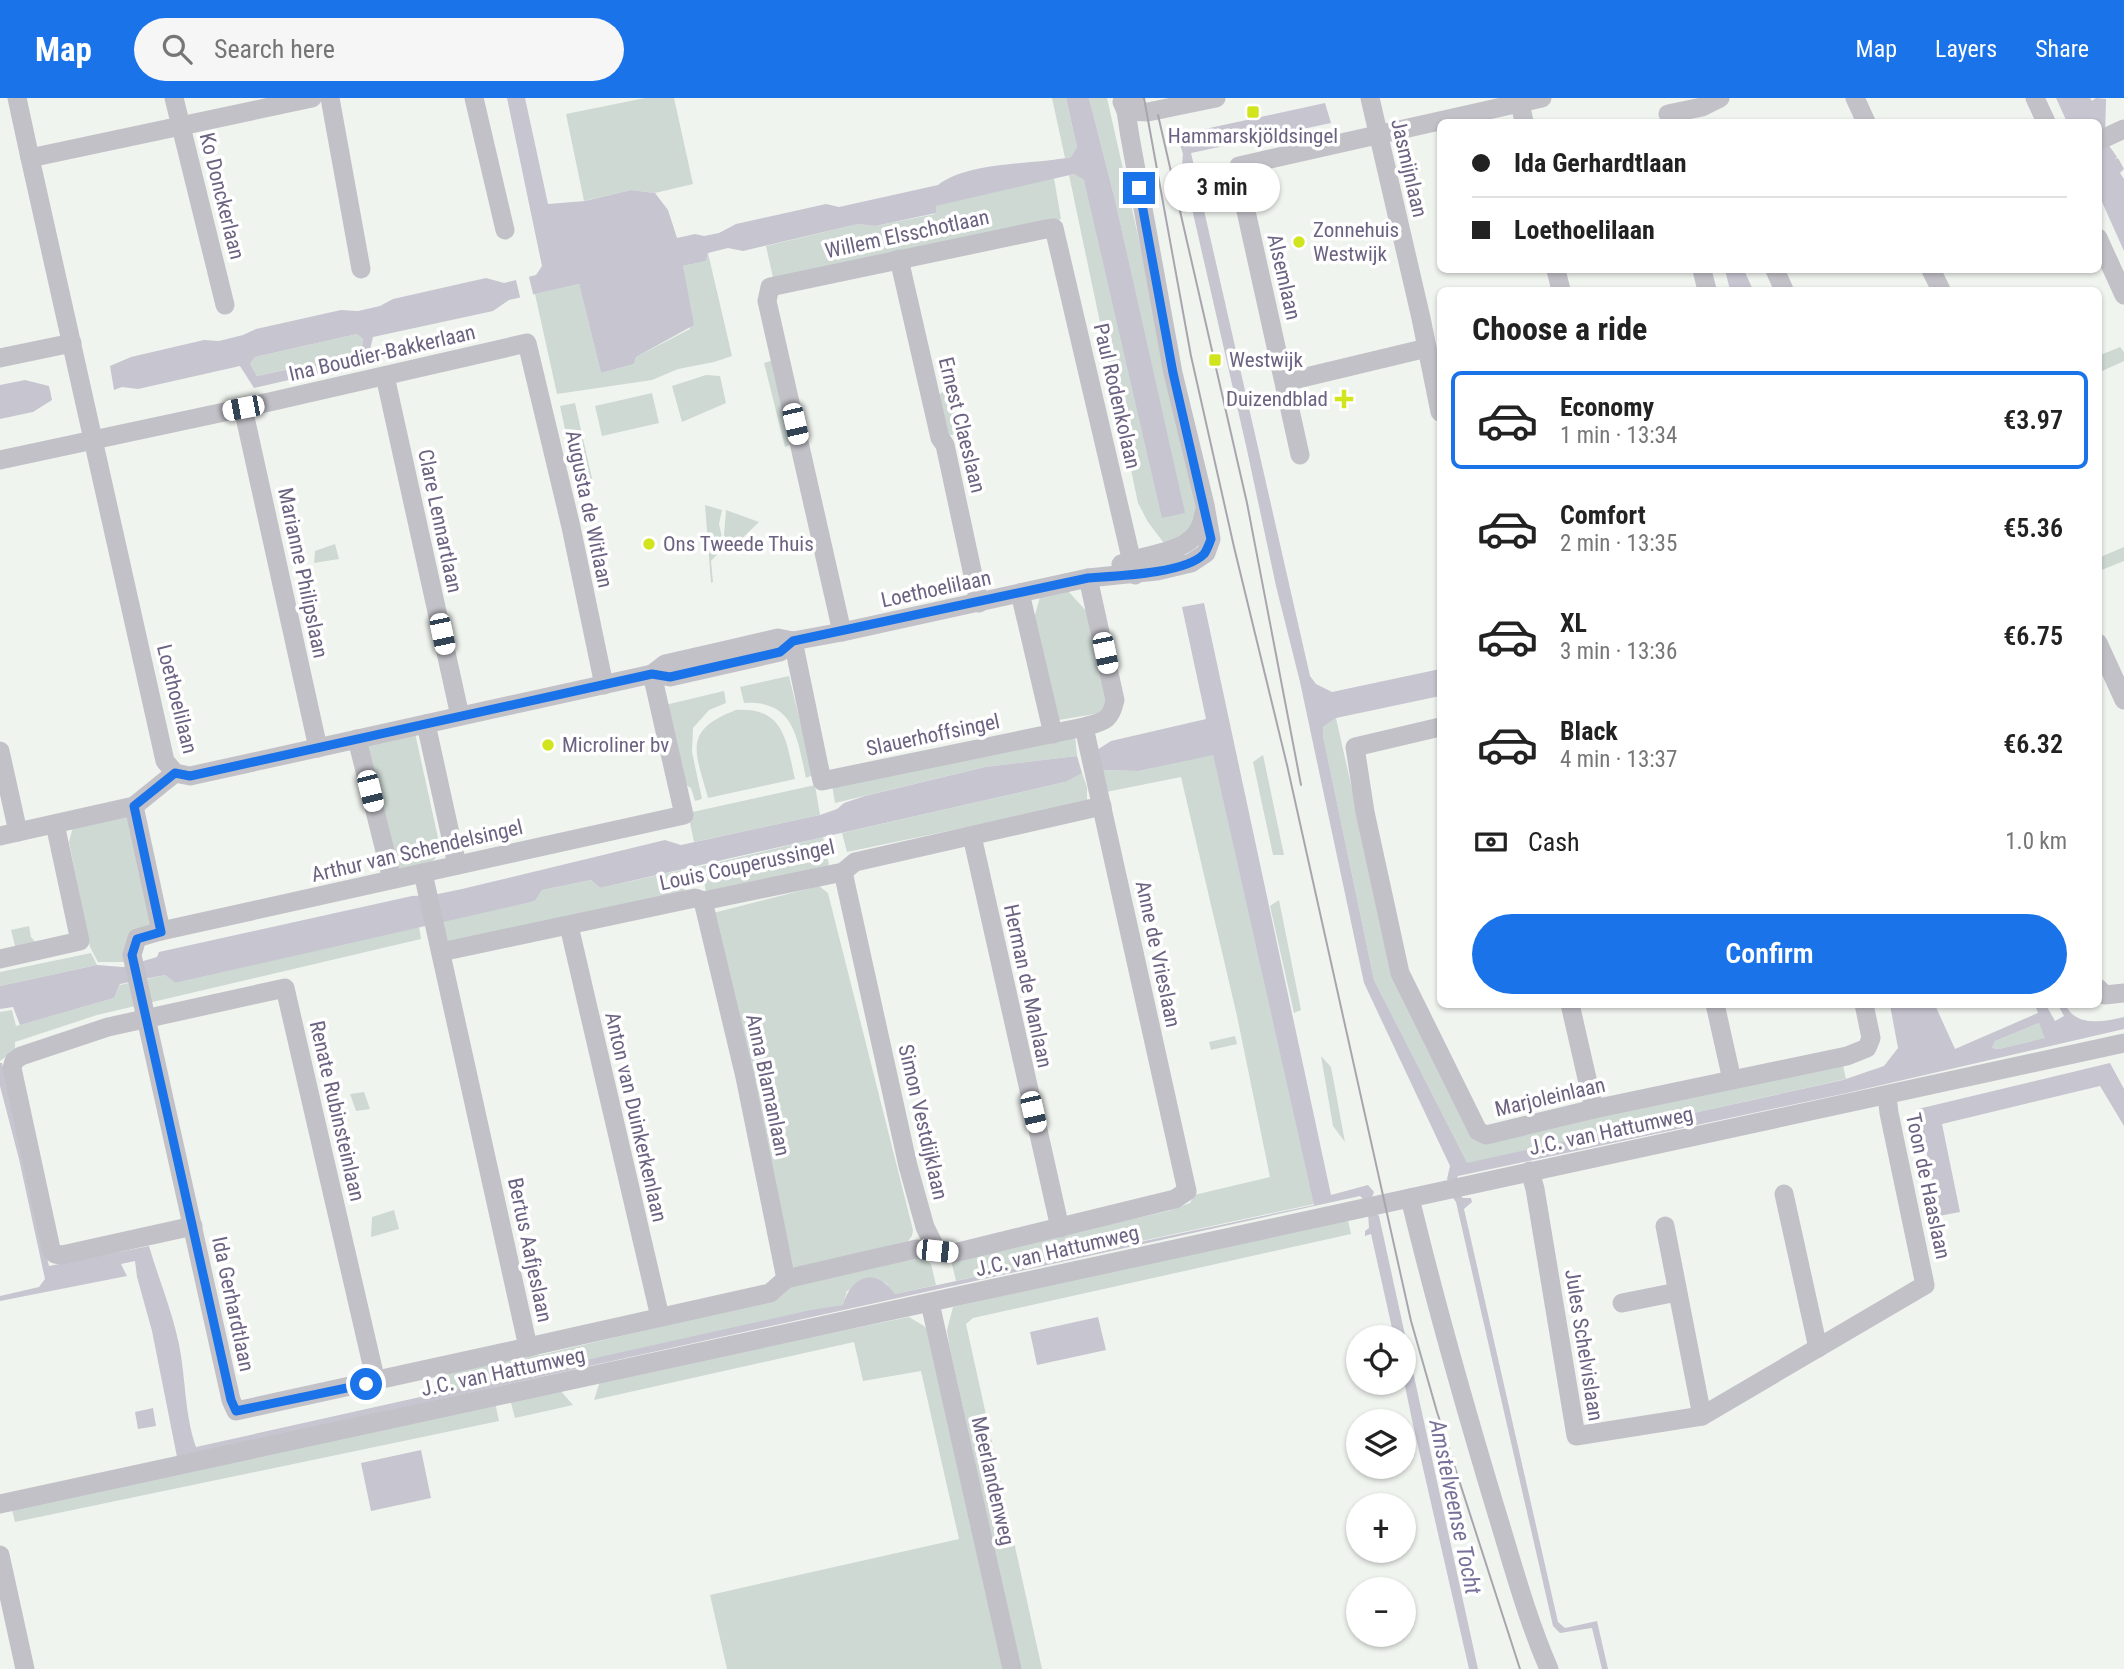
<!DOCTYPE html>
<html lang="en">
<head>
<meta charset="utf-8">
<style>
  :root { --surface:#fff; --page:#f6f6f6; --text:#222; --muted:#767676; --line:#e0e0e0; --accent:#1a73e8 }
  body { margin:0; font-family:"Roboto Condensed",sans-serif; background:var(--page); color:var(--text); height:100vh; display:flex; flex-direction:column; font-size:26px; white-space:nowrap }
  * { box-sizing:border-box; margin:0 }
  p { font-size:23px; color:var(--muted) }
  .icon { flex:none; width:38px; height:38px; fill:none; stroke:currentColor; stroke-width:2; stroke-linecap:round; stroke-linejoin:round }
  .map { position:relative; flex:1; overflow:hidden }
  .sheet { position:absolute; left:1437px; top:189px; width:665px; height:721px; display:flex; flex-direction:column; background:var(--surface); border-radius:10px; box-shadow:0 2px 5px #0004 }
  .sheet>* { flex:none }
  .hud { position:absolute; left:1437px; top:21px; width:665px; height:154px; border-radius:10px; box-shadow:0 2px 5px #0004; display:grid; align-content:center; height:154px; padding:0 35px; background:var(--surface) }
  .buttons { position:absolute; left:1346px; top:1227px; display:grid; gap:14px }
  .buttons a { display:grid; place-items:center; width:70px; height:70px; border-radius:50%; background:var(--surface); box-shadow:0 2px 5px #0004; font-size:35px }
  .end { position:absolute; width:32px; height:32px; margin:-16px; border:9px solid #1a73e8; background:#fff; box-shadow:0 0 0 4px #fff }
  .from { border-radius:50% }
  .bubble { position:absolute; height:49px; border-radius:24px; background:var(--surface); box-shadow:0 2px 5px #0004; font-size:23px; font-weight:600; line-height:49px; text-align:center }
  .car { position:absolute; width:21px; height:42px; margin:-21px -10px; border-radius:9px; box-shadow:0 0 5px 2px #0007; background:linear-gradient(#fff 24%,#345 0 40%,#fff 0 76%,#345 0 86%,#fff 0) }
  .hud b { display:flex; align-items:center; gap:24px; height:66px; font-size:26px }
  .hud b+b { border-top:2px solid var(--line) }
  .hud i { width:18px; height:18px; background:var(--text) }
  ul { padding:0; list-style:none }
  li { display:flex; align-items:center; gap:21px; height:98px; margin:0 14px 10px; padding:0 21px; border:4px solid transparent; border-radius:10px }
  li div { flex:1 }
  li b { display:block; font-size:26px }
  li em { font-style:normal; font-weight:600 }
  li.on { border-color:var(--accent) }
  li>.icon { width:63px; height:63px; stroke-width:1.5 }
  h2 { padding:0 35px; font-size:32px; line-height:84px }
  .pay { display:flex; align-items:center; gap:18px; height:77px; padding:0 35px; font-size:26px }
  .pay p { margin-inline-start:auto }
  .action { display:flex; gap:14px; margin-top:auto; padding:14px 35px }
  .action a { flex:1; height:80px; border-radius:42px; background:var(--accent); color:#fff; font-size:28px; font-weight:600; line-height:80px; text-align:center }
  header { display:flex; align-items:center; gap:42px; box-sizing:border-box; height:98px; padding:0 35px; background:var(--accent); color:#fff }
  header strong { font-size:33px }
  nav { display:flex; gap:38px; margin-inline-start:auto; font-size:24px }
  .search { width:490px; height:63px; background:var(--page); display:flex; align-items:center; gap:18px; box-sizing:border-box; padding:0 24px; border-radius:38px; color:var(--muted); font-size:26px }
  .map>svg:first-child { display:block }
</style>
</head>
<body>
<header>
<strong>Map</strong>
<div class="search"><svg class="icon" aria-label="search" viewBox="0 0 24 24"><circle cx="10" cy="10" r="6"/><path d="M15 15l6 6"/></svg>Search here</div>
<nav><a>Map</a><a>Layers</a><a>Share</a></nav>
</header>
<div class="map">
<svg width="2124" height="1571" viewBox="0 0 2124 1571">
  <rect width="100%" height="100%" fill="#f0f4ef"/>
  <!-- green -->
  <g fill="#ced9d4">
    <polygon points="645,0 674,0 693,86 655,95 631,92 584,103 566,16"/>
    <polygon points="1052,0 1066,0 1077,49 1071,59 1065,60"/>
    <path d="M 1089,0 L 1107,0 L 1197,400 C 1198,429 1195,438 1166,448 L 1148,424 L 1138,405 L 1069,77 L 1074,76 L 1084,82 L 1184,415 L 1115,102 Z"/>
    <polygon points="1054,80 1061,121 1055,123 774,184 766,148 858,126 875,128 935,116 935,108"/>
    <polygon points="708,155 732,258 714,264 678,271 652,282 557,296 535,196 579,186 601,275 634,266 636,259 690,231 683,168 706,163"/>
    <polygon points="357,236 363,241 361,254 257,278 250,266 255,259"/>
    <polygon points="2120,249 2124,254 2124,263 2098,275 2098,258"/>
    <polygon points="774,262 792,346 785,349 764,265"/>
    <polygon points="706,277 720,278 726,305 682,324 672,288"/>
    <polygon points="951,288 961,336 942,338 937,298"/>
    <polygon points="652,295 659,325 602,338 595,308"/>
    <polygon points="575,305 593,385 578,391 560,308"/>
    <polygon points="705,407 722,412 719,426 724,449 711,463 713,484 711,485"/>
    <polygon points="726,412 759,424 730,452 724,437"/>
    <polygon points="335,446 339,461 314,465 315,453"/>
    <polygon points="2124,449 2124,463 2099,473 2098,460"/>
    <polygon points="1068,493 1088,515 1108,598 1100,615 1059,622 1033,524 1040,499"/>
    <path d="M 789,578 L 813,677 L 806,680 C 797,640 795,602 744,605 L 740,589 Z"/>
    <polygon points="724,593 726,605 709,612 693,630 692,654 702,701 695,703 691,690 682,685 665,607"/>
    <path d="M 736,612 C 785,609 786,643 795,681 L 708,700 C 696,654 681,633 736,612 Z"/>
    <polygon points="1336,620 1394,878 1471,1037 1842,963 1846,981 1467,1066 1374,882 1323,638 1323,629"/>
    <path d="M 415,635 L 440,749 C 436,770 419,768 400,771 L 393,764 L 366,646 Z"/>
    <polygon points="1075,638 1077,658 985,669 835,705 832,687"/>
    <polygon points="1213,656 1314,1106 956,1183 951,1162 1168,1113 1190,1105 1194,1097 1270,1079 1237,918 1181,679 1106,694 1102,672 1140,673"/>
    <polygon points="1263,657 1284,757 1273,757 1253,664"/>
    <polygon points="1078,675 1082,675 1087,689 1087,704 847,754 842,735 1065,684"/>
    <polygon points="815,687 820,717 694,744 688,715"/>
    <polygon points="122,716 132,723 154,828 129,864 98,864 90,849 69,744 74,725"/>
    <polygon points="823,739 829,767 819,771 706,793 702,776 698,769"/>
    <polygon points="681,772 686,797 444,845 439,823 535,803 542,792 591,782 600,790"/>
    <polygon points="819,788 828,795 913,1132 912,1138 908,1143 794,1171 713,815"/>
    <polygon points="1279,802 1301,912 1294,915 1270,808"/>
    <polygon points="29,828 31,839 38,847 16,852 11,832"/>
    <polygon points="419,828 421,841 97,917 15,944 15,952 0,963 0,914 12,912 16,928 114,900 120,887 165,877 175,885"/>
    <polygon points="91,855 97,867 0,888 0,874"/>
    <polygon points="2039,925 2046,940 1999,951 1992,950 1995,943"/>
    <polygon points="1235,938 1237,946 1211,952 1209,944"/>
    <polygon points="1321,958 1331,969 1345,1044 1333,1028"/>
    <polygon points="364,994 370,1011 356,1013 350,996"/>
    <polygon points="394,1112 399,1131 371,1139 372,1119"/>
    <polygon points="1347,1118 1351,1136 973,1220 966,1226 1042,1571 1021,1571 949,1246 947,1232 953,1209"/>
    <polygon points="913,1160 924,1161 931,1166 936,1187 895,1196 886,1185 877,1181 847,1193 843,1207 451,1294 447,1272 525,1253 540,1257 775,1202 787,1189"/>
    <polygon points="909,1219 924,1228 931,1237 1005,1571 727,1571 710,1497 959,1441 921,1273 863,1283 854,1244 594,1302 600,1283"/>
    <polygon points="559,1291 573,1307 515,1320 510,1301"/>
    <polygon points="495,1304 499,1323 15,1424 11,1408"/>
  </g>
  <!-- water -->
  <g fill="#c6c5d0" fill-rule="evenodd">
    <path d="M 507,0 L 525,0 L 548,106 L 585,103 L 631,92 L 655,95 L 668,112 L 677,140 L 695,136 L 704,138 L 719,135 L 736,126 L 826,106 L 839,109 L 938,87 C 969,63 1033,67 1071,59 L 1077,49 L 1066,0 L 1089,0 L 1115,102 L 1185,415 L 1162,420 L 1084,82 L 1074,76 L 936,108 L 936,115 L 875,128 L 858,126 L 743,153 L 728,150 L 708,155 L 706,163 L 683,168 L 694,227 L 636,259 L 634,266 L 601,275 L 579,186 L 509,202 L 493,213 L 373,239 L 367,264 L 254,290 L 240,268 L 138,291 L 122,289 L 114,292 L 110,268 L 131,259 L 204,242 L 219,243 L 243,237 L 256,231 L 341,212 L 358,213 L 380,208 L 393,201 L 486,180 L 504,185 L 536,177 L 542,168 ZM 357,236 L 363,241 L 361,255 L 257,278 L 250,266 L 255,259 Z"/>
    <polygon points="2056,0 2090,0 2092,3 2096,0 2106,1 2105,42 2117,59 2115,61 2118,60 2124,71 2120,75 2124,81 2124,153 2098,95 2098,24 2067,24"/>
    <path d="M 1325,5 L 1331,25 L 1191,55 L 1310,578 L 1316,586 L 1332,594 L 1440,571 L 1440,598 L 1336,620 L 1323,629 L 1323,638 L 1374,882 L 1467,1065 L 1843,982 L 1884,968 L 1898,950 L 1890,907 L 1935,907 L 1955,951 L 2038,915 L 2035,907 L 2046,907 L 2055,923 L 2064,918 L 2058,907 L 2066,907 C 2075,929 2104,924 2124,919 L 2124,931 L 1847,995 L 1458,1078 L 1456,1083 L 1450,1084 L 1447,1081 L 1450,1068 L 1364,885 L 1300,584 L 1276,488 L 1247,352 L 1182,67 L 1183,56 L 1177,37 ZM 2039,925 L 2045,940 L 1999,951 L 1992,950 L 1995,943 Z"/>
    <polygon points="1725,172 1744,172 1753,192 1730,192"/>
    <polygon points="25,282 49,288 52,302 33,314 0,321 0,287"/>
    <path d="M 1204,505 L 1331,1097 L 1368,1087 L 1374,1094 L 1372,1099 L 1364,1102 L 1360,1098 L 177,1359 L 152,1233 L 137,1179 L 135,1163 L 121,1166 L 127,1178 L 0,1203 L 0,1198 L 39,1189 L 45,1181 L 19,1061 L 0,988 L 0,965 L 2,965 L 49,1168 L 149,1148 C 158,1179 171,1210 178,1242 C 186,1277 184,1315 196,1349 L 811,1212 L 843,1207 C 851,1178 876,1168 895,1196 L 1314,1107 L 1213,657 L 1139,673 L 1102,672 L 1097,652 L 1111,643 L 1206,621 L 1182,509 Z"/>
    <polygon points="1077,658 1082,675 1065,684 600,790 591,782 542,792 535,803 175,885 165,877 120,886 114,900 20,927 13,909 0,911 0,888 97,867 123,869 157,859 159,854 412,798 433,797 462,791 665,742 681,747 820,717 837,711 844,705 865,698 985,669"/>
    <polygon points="2110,965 2124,991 2124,1028 2100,988 1942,1026 1960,1114 1939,1118 1918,1011"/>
    <polygon points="1459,1096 1463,1100 1471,1100 1472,1104 1464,1111 1558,1524 1565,1530 1597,1523 1608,1571 1602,1571 1592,1530 1560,1535 1553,1528 1456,1104 1453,1100"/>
    <polygon points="1375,1113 1379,1118 1478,1571 1469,1571 1412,1322 1404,1283 1404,1239 1394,1239 1371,1136 1365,1138 1365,1133 1369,1130 1368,1115"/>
    <polygon points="1098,1219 1106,1252 1037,1267 1030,1234"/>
    <polygon points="153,1310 156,1328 138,1331 135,1314"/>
    <polygon points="421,1352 431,1400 371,1413 361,1365"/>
  </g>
  <!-- pier -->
  <polygon fill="#f0f4ef" points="528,175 534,200 521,203 515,178"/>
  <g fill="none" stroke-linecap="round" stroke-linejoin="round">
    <!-- minor -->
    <g stroke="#c3c1c8" stroke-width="19">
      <polyline points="17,0 30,60 312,0"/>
      <polyline points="174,0 225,207"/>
      <polyline points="330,0 361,171"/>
      <polyline points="474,0 505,132"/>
      <polyline points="1370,0 1421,220 1440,314"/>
      <polyline points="1855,0 1866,24"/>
      <polyline points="2035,0 2046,24"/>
      <polyline points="1122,4 1126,13 1148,14 1216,0"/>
      <polyline points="1520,5 1524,24"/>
      <polyline points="1668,16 1702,9 1720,0"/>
      <polyline points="2098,43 2124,31"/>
      <polyline points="30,60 165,663 175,675 190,678 652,576 670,579 780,554 793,543"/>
      <polyline points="2098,140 2124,197"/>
      <polyline points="899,161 940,340 945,347 979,505"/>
      <polyline points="1556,172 1561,192"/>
      <polyline points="1702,172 1707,192"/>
      <polyline points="1775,172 1784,192"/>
      <polyline points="1931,172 1941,192"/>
      <polyline points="0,260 72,245"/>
      <polyline points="385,278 460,618"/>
      <polyline points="1285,284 1427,250"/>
      <polyline points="243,310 318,650"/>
      <polyline points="1300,357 1238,77 1239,68 1542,0"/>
      <polyline points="0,362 243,310 527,245 571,429 604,587"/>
      <path d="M 1121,466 C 1152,453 1200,457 1204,415"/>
      <polyline points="1020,495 1053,636"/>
      <polyline points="842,534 767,203 770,189 1046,131 1054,130 1135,477"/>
      <path d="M 793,543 L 822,683 L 1084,629 C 1104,623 1110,624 1115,602 L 1088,480"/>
      <polyline points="2098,545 2124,602"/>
      <polyline points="652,576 665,566 722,553 778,540 793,543 842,534 1088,480 1157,473 1191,465 1206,455 1211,441 1205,407 1173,275 1130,39 1126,13 1135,0"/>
      <polyline points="426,626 457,767"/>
      <polyline points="1440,629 1355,649 1365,714 1400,875 1478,1033 1486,1037 1594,1011 1847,958 1867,950 1871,940 1864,906"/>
      <polyline points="357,641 392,781"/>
      <polyline points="0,653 18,734"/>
      <polyline points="134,708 161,833"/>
      <polyline points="0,738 134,708 175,675"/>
      <polyline points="972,738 1060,1130"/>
      <polyline points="843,774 908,1068 925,1129 937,1153"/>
      <polyline points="423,775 528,1249 770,1195 786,1181 872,1161 916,1151 954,1155 1175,1101 1187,1093 1084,629"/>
      <polyline points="703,803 745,979 786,1181"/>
      <polyline points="569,828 660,1219"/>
      <polyline points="441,854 695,800 703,803 843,774 855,764 1102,708"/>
      <polyline points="0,861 80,843 55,726"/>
      <polyline points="2098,890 2105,897 2124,895"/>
      <polyline points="1570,906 1594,1011"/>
      <polyline points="1715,906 1732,982"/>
      <polyline points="1530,1073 1535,1091 1576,1338 1702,1318 1925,1187 1889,1015 1887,998"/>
      <polyline points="1784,1096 1818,1250"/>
      <path d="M 1410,1100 C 1435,1204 1464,1306 1495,1409 C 1512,1464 1526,1518 1549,1571"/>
      <polyline points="193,1128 62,1157 55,1156 51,1151 12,970 14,963 21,958 108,929 285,890 376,1284"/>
      <polyline points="1665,1128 1702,1318"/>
      <polyline points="930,1205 1012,1571"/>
      <polyline points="1622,1205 1677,1194"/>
      <polyline points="528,1249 236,1313 231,1302 132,857 137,840 161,833 684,717 652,576"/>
      <polyline points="0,1406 2124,945"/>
      <polyline points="0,1457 25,1571"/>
    </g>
    <!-- tram -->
    <g stroke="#a9a5af" stroke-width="2">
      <polyline points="1144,0 1191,258 1234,449 1287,667 1411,1223 1437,1314 1520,1571"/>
      <polyline points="1158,17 1247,405 1301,687"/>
    </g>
  </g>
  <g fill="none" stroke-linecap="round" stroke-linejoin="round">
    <!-- route -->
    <path stroke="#1a73e8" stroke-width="9" d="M 366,1286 L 236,1313 L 231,1302 L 132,857 L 137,841 L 161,834 L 134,708 L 175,675 L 190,678 L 652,576 L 670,579 L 780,554 L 793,543 L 1088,480 C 1115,478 1185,476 1204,456 C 1207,452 1209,446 1211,441 L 1173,275 L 1139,90"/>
  </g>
  <!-- markers -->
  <g fill="#d0e51e" stroke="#fff" stroke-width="2.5">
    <rect x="1246" y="7" width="14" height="14" rx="3.5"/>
    <circle cx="1299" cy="144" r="7"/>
    <rect x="1208" y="255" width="14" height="14" rx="3.5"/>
    <path d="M1340.5 290.5h7v7h7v7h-7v7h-7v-7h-7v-7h7z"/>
    <circle cx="649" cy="446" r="7"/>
    <circle cx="548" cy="647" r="7"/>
  </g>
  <g text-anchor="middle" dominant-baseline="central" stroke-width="7" stroke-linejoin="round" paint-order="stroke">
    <!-- poi labels -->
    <g font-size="21" fill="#6c6281" stroke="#fff" text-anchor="start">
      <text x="1253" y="38" text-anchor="middle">Hammarskjöldsingel</text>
      <text x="1313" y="132">Zonnehuis<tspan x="1313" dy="24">Westwijk</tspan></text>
      <text x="1229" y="262">Westwijk</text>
      <text x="1328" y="301" text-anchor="end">Duizendblad</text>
      <text x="663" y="446">Ons Tweede Thuis</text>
      <text x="562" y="647">Microliner bv</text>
    </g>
    <!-- street labels -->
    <g font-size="21" fill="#6c6281" stroke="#fff">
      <text transform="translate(1409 70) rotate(77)">Jasmijnlaan</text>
      <text transform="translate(222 98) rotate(76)">Ko Donckerlaan</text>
      <text transform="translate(907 136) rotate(-12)">Willem Elsschotlaan</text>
      <text transform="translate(1284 179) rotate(77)">Alsemlaan</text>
      <text transform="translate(382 255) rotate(-13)">Ina Boudier-Bakkerlaan</text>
      <text transform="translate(1117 298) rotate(77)">Paul Rodenkolaan</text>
      <text transform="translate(962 327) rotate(76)">Ernest Claeslaan</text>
      <text transform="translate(589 411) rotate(78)">Augusta de Witlaan</text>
      <text transform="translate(440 423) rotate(78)">Clare Lennartlaan</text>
      <text transform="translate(303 475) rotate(78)">Marianne Philipslaan</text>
      <text transform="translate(936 491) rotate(-12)">Loethoelilaan</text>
      <text transform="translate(177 601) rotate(76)">Loethoelilaan</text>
      <text transform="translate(933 637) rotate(-12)">Slauerhoffsingel</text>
      <text transform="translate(417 753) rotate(-13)">Arthur van Schendelsingel</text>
      <text transform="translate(747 767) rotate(-12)">Louis Couperussingel</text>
      <text transform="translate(1158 856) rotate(78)">Anne de Vrieslaan</text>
      <text transform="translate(1028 888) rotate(78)">Herman de Manlaan</text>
      <text transform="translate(768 987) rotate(78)">Anna Blamanlaan</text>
      <text transform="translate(1550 999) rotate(-13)">Marjoleinlaan</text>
      <text transform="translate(337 1013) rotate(77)">Renate Rubinsteinlaan</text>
      <text transform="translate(636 1019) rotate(77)">Anton van Duinkerkenlaan</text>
      <text transform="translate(923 1024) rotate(77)">Simon Vestdijklaan</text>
      <text transform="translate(1611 1033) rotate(-12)">J.C. van Hattumweg</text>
      <text transform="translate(1928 1088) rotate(78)">Toon de Haaslaan</text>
      <text transform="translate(530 1152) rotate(78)">Bertus Aafjeslaan</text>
      <text transform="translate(1057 1153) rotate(-13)">J.C. van Hattumweg</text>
      <text transform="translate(233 1206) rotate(78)">Ida Gerhardtlaan</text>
      <text transform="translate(1584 1247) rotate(81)">Jules Schelvislaan</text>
      <text transform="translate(503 1274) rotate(-12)">J.C. van Hattumweg</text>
      <text transform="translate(993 1383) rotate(77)">Meerlandenweg</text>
    </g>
    <!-- water labels -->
    <g font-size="23" font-style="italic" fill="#77719a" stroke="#fff">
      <text transform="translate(1455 1409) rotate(78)">Amstelveense Tocht</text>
    </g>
  </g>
</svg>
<div class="buttons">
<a><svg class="icon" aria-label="locate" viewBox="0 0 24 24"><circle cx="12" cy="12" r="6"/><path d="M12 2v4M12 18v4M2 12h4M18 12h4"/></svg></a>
<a><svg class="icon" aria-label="layers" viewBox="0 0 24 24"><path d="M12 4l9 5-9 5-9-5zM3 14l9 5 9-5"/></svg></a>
<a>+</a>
<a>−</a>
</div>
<i class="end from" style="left:366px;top:1286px"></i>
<i class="end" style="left:1139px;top:90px"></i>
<div class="bubble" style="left:1164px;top:65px;width:116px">3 min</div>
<i class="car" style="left:243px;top:310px;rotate:259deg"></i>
<i class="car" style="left:795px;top:326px;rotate:167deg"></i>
<i class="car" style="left:442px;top:536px;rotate:168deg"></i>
<i class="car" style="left:1105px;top:555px;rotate:168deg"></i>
<i class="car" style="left:370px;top:693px;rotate:166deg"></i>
<i class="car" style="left:1033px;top:1014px;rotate:167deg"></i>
<i class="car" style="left:937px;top:1153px;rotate:96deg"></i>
<div class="hud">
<b><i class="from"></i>Ida Gerhardtlaan</b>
<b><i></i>Loethoelilaan</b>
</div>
<section class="sheet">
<h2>Choose a ride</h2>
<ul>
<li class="on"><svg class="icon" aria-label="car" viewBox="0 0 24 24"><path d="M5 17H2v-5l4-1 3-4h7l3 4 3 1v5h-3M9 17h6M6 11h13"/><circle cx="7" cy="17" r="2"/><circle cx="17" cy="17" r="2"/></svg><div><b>Economy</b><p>1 min · 13:34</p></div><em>€3.97</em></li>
<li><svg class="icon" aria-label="car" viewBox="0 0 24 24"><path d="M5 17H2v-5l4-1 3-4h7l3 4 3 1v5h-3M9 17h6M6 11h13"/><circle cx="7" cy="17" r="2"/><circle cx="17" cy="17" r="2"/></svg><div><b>Comfort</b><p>2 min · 13:35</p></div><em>€5.36</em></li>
<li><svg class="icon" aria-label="car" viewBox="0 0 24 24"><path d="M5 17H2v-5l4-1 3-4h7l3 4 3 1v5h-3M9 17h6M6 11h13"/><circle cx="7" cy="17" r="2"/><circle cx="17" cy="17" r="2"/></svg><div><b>XL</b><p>3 min · 13:36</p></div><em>€6.75</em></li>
<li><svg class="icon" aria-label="car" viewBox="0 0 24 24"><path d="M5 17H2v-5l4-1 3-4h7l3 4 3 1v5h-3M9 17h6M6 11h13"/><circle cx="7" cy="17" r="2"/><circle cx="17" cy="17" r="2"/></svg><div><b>Black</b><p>4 min · 13:37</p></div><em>€6.32</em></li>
</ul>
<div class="pay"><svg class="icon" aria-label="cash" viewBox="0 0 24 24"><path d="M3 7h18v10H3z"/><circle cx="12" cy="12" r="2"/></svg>Cash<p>1.0 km</p></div>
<div class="action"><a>Confirm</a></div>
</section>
</div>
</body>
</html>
